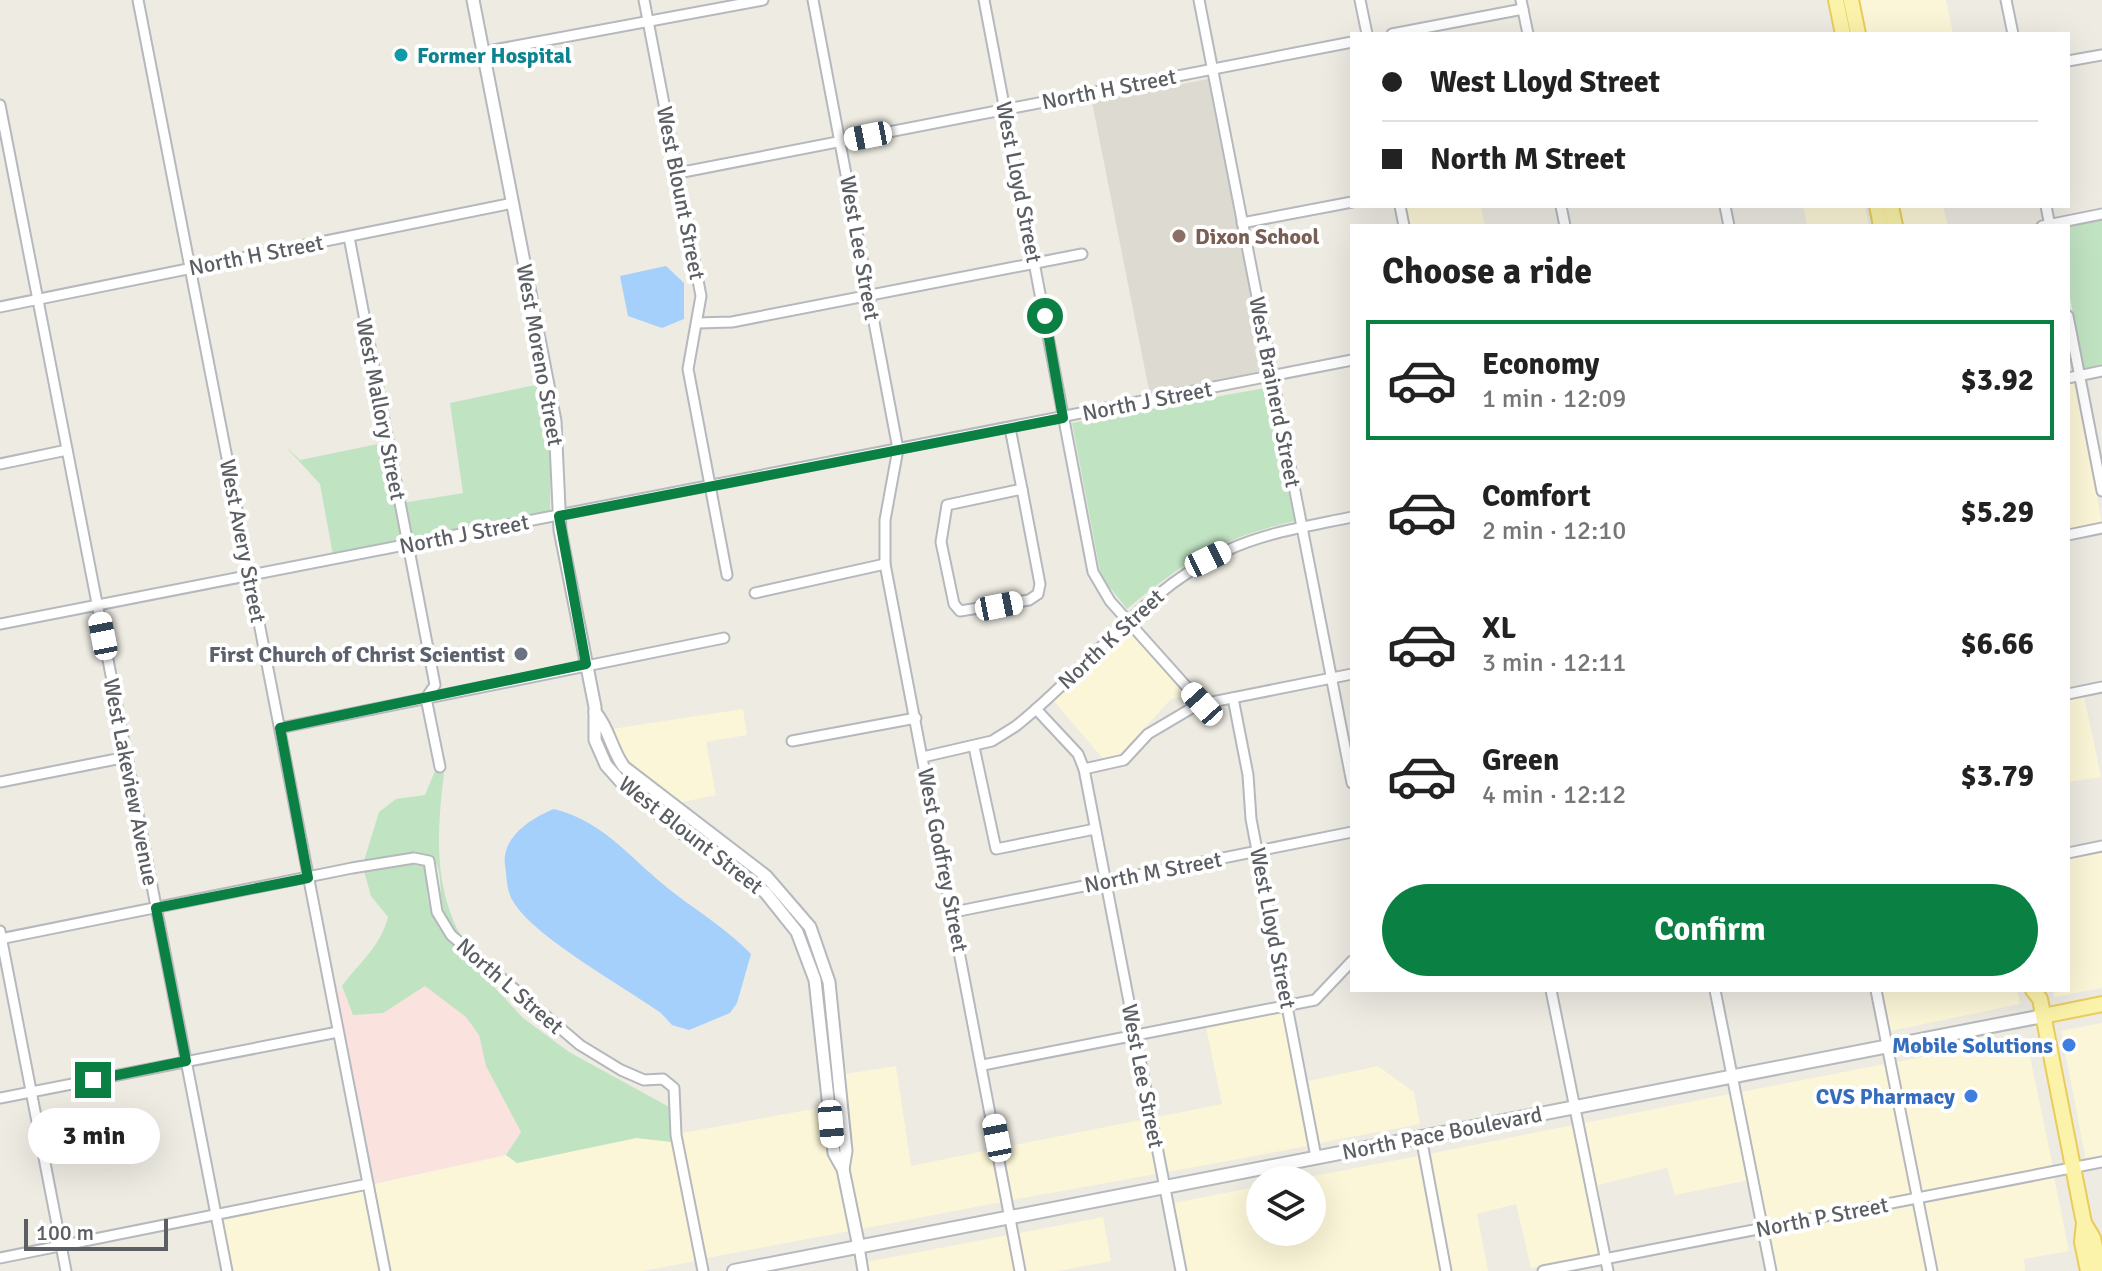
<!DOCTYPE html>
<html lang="en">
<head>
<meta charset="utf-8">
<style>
  :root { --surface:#fff; --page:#f6f6f6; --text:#222; --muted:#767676; --line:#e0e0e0; --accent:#0b8043 }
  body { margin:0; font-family:Signika,sans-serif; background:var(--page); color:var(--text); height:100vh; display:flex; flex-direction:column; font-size:30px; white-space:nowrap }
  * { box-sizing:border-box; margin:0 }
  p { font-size:26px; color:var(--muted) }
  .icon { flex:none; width:44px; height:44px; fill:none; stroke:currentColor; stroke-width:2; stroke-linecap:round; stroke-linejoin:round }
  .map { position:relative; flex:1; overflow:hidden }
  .sheet { position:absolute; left:1350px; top:224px; width:720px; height:768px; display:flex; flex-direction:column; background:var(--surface); border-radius:0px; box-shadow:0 8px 32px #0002 }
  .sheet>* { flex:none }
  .top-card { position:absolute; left:1350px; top:32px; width:720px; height:176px; border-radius:0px; box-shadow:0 8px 32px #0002; display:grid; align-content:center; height:176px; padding:0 32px; background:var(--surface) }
  .buttons { position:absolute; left:1246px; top:1166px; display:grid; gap:16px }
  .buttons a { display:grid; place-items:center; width:80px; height:80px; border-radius:50%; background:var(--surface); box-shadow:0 8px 32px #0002; font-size:40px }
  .scale { position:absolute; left:24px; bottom:20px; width:144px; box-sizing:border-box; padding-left:8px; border:4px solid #5b5e62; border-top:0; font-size:22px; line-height:28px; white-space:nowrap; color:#5b5e62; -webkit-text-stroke:6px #fff; paint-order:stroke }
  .end { position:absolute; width:36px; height:36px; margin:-18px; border:10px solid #0b8043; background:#fff; box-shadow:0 0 0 4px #fff }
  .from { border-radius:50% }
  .bubble { position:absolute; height:56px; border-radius:28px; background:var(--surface); box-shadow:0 8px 32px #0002; font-size:26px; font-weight:700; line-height:56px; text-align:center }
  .car { position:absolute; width:24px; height:48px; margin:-24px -12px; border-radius:10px; box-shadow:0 0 6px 2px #0007; background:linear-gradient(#fff 24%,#345 0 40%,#fff 0 76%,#345 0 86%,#fff 0) }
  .top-card b { display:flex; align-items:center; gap:28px; height:76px; font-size:30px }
  .top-card b+b { border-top:2px solid var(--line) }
  .top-card i { width:20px; height:20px; background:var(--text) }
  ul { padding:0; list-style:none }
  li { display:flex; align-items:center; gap:24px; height:120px; margin:0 16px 12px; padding:0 16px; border:4px solid transparent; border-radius:0px }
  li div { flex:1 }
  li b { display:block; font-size:30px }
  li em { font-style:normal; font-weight:700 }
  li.active { border-color:var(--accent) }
  li>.icon { width:72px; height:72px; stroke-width:1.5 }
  h2 { padding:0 32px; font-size:36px; line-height:96px }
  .cta { display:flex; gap:16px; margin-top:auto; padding:16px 32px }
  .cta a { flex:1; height:92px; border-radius:48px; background:var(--accent); color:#fff; font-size:32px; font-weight:700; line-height:92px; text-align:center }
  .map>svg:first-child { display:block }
</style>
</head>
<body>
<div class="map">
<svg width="2102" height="1271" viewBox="0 0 2102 1271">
  <rect width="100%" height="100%" fill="#edebe2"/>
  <!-- commercial -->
  <g fill="#fcf6d8">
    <polygon points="1860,0 1946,0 1953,34 1867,34"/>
    <polygon points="1406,206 1481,206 1485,226 1410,226"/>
    <polygon points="1803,206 1865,206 1869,226 1807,226"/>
    <polygon points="1900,206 1943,206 1948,226 1904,226"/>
    <polygon points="2075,382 2102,523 2068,530 2068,383"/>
    <polygon points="1128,629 1188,696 1171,699 1118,757 1104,760 1053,700"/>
    <polygon points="2084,696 2101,777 2068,782 2068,699"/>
    <polygon points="743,709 747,735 706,742 716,795 678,803 629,764 618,750 612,729"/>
    <polygon points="2102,851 2102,988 2054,997 2053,990 2068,990 2068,858"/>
    <polygon points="1882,990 2017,990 2020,1004 1890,1031"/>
    <polygon points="1283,1011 1308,1146 1167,1172 1157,1117 1222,1104 1206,1027"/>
    <polygon points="2102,1023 2102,1157 2086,1161 2061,1031"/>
    <polygon points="2026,1038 2053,1167 1922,1192 1896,1062"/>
    <polygon points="1885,1064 1911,1194 1768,1223 1741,1092"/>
    <polygon points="896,1066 911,1166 994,1149 1001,1202 861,1229 849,1168 852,1150 845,1074"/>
    <polygon points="1378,1066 1414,1092 1420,1124 1319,1143 1308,1081"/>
    <polygon points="1729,1094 1749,1180 1675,1195 1667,1168 1598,1185 1607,1238 1584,1123"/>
    <polygon points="824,1107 828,1154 838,1174 850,1231 707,1258 682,1133"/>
    <polygon points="1146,1119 1156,1174 1012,1200 1004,1147"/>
    <polygon points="1573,1125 1599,1255 1531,1268 1516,1204 1477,1214 1488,1271 1452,1271 1429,1154"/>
    <polygon points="637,1138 672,1142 696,1261 643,1271 391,1271 373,1184 506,1155 517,1163"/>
    <polygon points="1418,1156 1440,1271 1186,1271 1174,1203 1260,1186 1260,1232 1312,1232 1312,1180 1293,1180"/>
    <polygon points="2054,1177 2069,1251 2024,1259 2025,1271 1937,1271 1924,1202"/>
    <polygon points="363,1190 379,1271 233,1271 222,1219"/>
    <polygon points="1913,1204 1926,1271 1777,1271 1769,1232"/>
    <polygon points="1103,1217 1111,1261 1058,1271 1026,1271 1019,1233"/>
    <polygon points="1008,1235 1015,1271 869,1271 867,1262"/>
  </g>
  <!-- education -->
  <polygon fill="#dddad1" points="1208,79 1265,370 1150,395 1092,102"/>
  <!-- medical -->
  <polygon fill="#fae3df" points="425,985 466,1017 479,1035 486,1066 521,1132 506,1155 373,1184 336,992 344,991 353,1015 383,1013"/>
  <!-- green -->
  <g fill="#c0e3c2">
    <polygon points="2102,219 2102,366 2084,370 2068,287 2068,226"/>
    <polygon points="540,384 551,431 550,510 544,515 333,555 320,484 285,446 300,460 378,444 390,505 463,493 450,403"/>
    <path d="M 1265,388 L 1295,521 C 1220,538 1185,561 1127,609 L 1101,576 L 1072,423 Z"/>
    <path d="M 435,771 L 444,773 C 437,831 433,886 462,938 C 429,908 449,883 433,857 L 420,853 L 364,861 L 379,812 L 396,799 L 425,795 Z"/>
    <path d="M 422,862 L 426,867 L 428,900 L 438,927 L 523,1018 L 569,1052 L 671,1108 L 672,1142 L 636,1138 L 517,1163 L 506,1155 L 521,1132 L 486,1066 L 479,1035 L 466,1017 L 425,986 L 383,1013 L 353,1015 L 342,986 C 359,963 381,946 388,917 L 371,896 L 364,871 Z"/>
  </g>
  <!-- water -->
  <g fill="#a4d0fb">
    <polygon points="666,266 684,283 684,319 662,328 628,316 620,276"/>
    <path d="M 554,809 C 606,822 633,862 674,893 C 700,913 728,930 751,954 L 737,1003 L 730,1013 L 689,1030 L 672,1025 L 661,1013 C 626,988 531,935 513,901 C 506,890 507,877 505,865 C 501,838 531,818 554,809 Z"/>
  </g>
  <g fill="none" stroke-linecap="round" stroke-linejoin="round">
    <!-- minor casing -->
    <g stroke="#b5b8bc" stroke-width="13">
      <g id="minor">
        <polyline points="138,0 385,1271"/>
        <polyline points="644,0 701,296 688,369 727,575"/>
        <polyline points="813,0 898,449 885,520 885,564 1020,1271"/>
        <polyline points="984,0 1093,572 1110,601 1202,704"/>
        <polyline points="1199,0 1352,783"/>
        <polyline points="1360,0 1367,34"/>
        <polyline points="1521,0 1528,34"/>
        <polyline points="2006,0 2013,34"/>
        <polyline points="1392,34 1523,9"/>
        <polyline points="483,52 763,0"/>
        <polyline points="2068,61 2102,55"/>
        <polyline points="0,105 227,1271"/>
        <polyline points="678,173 1352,42"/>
        <polyline points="1400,206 1404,226"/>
        <polyline points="1561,206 1565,226"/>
        <polyline points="1725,206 1729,226"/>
        <polyline points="2046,206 2050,226"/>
        <polyline points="1242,223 1352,202"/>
        <polyline points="2042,226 2102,214"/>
        <polyline points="349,237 435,685 426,698 440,767"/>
        <polyline points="0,307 513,203"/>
        <polyline points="2068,316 2102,491"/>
        <polyline points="697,323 732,322 1082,254"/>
        <polyline points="2068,378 2102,371"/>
        <polyline points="1010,428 1022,489"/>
        <polyline points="0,464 67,450"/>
        <polygon points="1022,489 1040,584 1038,594 1029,600 960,611 954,604 941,542 947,505"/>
        <polyline points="2068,535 2102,528"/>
        <polyline points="755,593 885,564"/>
        <polyline points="0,624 1352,360"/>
        <polyline points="2068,694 2102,687"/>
        <polyline points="1233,698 1248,775 1251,819 1316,1157"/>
        <polyline points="1036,709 1078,754 1084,769 1181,1271"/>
        <polyline points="280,728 724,638"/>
        <polyline points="792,741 916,718"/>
        <polyline points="974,747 996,849 1095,829"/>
        <path d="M 923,757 L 992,741 L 1016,726 C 1088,669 1143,589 1228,550 C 1267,532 1310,526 1352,517"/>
        <polyline points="1084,769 1124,760 1148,734 1197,705 1352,674"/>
        <polyline points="0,782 127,757"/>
        <polyline points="2068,853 2102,846"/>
        <polyline points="954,912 1352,832"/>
        <polyline points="0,931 66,1271"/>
        <polyline points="0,939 352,868 414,858 429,861 437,912 451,935 580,1045 621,1070 644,1080 663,1079 674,1088 676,1135 703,1271"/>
        <polyline points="1551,990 1608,1271"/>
        <polyline points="1715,990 1771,1271"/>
        <polyline points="1876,990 1932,1271"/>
        <polyline points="983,1065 1315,1000 1352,961"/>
        <polyline points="0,1098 338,1032"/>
        <polyline points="1421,1137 1446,1271"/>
        <polyline points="859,1247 863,1271"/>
        <polyline points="0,1258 368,1184"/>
        <polyline points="1543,1271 2102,1162"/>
      </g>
    </g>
    <!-- tertiary casing -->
    <g stroke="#b5b8bc" stroke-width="15">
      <g id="tertiary">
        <polyline points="473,0 555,421 560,530 595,707 595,740 606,765 622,783 681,832 765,892 797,932 815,980 834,1153 843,1169 859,1247"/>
        <path d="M 595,712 C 609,728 611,749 624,767 L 766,876 L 810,927 L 829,982 L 846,1151 L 843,1169"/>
      </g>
    </g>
    <!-- secondary casing -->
    <g stroke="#b6b9be" stroke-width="16">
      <polyline id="secondary" points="734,1271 2043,1016"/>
    </g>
    <!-- primary casing -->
    <g stroke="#eacc5e" stroke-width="18">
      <g id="primary">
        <polyline points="1836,0 1843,34"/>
        <polyline points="1851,0 1858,34"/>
        <polyline points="1877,206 1881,226"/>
        <polyline points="1891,206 1895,226"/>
        <polyline points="2033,990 2040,999 2084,1223 2082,1242 2088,1271"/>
        <polyline points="2043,1016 2102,1004"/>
        <polyline points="2084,1223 2093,1238 2100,1271"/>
      </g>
    </g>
    <!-- minor -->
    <use href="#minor" stroke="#fff" stroke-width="9"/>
    <!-- tertiary -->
    <use href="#tertiary" stroke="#fff" stroke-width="11"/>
    <!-- secondary -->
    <use href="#secondary" stroke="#fff" stroke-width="12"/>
    <!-- primary -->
    <use href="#primary" stroke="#fbf3a9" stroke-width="14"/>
  </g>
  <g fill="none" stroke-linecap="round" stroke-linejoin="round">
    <!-- route -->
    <polyline stroke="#0b8043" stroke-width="10" points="93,1080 186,1061 156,908 308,878 280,728 586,664 559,516 1063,418 1045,316"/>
  </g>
  <!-- markers -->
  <circle fill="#0f9aa8" stroke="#fff" stroke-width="3" cx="401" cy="55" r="8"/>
  <circle fill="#8d6e63" stroke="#fff" stroke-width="3" cx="1179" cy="236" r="8"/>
  <circle fill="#6b7280" stroke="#fff" stroke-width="3" cx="521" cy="654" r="8"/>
  <g fill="#3f7fe0" stroke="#fff" stroke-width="3">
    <circle cx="2069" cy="1045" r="8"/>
    <circle cx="1971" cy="1096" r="8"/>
  </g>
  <g text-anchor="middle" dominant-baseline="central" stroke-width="8" stroke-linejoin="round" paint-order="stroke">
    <!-- culture labels -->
    <g font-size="22" font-weight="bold" fill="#0d838f" stroke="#fff" text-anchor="start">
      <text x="417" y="55">Former Hospital</text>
    </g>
    <!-- street labels -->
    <g font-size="22" fill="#5b5e62" stroke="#fff">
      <text transform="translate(1109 89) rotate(-11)">North H Street</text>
      <text transform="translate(1019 182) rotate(79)">West Lloyd Street</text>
      <text transform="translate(681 193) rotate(79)">West Blount Street</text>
      <text transform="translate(860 248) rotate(80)">West Lee Street</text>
      <text transform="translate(256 255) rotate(-11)">North H Street</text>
      <text transform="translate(540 355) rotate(80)">West Moreno Street</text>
      <text transform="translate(1275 392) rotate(79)">West Brainerd Street</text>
      <text transform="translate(1147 401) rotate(-11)">North J Street</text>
      <text transform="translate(381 409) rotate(79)">West Mallory Street</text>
      <text transform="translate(464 534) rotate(-11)">North J Street</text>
      <text transform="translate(243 541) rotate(79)">West Avery Street</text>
      <text transform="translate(1111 639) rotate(-43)">North K Street</text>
      <text transform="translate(131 782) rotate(79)">West Lakeview Avenue</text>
      <text transform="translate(691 835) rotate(38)">West Blount Street</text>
      <text transform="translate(943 860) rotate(79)">West Godfrey Street</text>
      <text transform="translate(1153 872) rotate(-11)">North M Street</text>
      <text transform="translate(1273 928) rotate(79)">West Lloyd Street</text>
      <text transform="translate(510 986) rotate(41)">North L Street</text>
      <text transform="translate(1143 1076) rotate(79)">West Lee Street</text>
      <text transform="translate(1442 1133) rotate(-11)">North Pace Boulevard</text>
      <text transform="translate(1822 1217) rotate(-11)">North P Street</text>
    </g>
    <!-- education labels -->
    <g font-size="22" font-weight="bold" fill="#785e54" stroke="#fff" text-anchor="start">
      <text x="1195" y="236">Dixon School</text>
    </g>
    <!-- worship labels -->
    <g font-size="22" font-weight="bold" fill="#5b616d" stroke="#fff" text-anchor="end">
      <text x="505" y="654">First Church of Christ Scientist</text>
    </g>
    <!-- shop labels -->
    <g font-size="22" font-weight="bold" fill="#366cbe" stroke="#fff" text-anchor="end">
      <text x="2053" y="1045">Mobile Solutions</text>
      <text x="1955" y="1096">CVS Pharmacy</text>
    </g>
  </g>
</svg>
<div class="buttons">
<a><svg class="icon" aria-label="layers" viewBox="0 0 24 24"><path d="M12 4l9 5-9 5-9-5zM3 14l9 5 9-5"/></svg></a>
</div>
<div class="scale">100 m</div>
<i class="end from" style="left:1045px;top:316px"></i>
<i class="end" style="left:93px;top:1080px"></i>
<div class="bubble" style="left:28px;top:1108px;width:132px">3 min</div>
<i class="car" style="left:868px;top:136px;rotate:259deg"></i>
<i class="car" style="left:1208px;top:559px;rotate:64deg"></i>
<i class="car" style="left:999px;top:606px;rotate:79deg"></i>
<i class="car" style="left:103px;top:636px;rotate:349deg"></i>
<i class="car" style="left:1202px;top:704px;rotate:318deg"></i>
<i class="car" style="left:831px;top:1124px;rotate:175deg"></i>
<i class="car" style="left:997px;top:1138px;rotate:349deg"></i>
<div class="top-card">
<b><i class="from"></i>West Lloyd Street</b>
<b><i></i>North M Street</b>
</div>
<section class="sheet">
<h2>Choose a ride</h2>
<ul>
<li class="active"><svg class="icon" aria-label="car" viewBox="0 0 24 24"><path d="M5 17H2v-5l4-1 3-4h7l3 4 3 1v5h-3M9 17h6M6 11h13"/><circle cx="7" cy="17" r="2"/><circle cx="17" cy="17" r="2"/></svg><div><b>Economy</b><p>1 min · 12:09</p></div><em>$3.92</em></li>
<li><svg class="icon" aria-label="car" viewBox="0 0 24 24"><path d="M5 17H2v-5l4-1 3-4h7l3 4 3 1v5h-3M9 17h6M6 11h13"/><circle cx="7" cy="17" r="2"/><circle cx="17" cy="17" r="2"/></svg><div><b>Comfort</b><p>2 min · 12:10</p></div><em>$5.29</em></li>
<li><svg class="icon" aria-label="car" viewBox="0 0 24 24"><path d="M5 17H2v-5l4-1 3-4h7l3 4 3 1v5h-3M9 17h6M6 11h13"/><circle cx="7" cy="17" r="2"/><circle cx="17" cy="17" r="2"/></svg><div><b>XL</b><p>3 min · 12:11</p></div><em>$6.66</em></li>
<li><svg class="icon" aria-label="car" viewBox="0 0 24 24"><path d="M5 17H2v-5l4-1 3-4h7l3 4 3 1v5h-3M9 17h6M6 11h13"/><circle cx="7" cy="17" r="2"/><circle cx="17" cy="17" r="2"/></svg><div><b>Green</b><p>4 min · 12:12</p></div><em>$3.79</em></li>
</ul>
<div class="cta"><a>Confirm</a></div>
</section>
</div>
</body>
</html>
